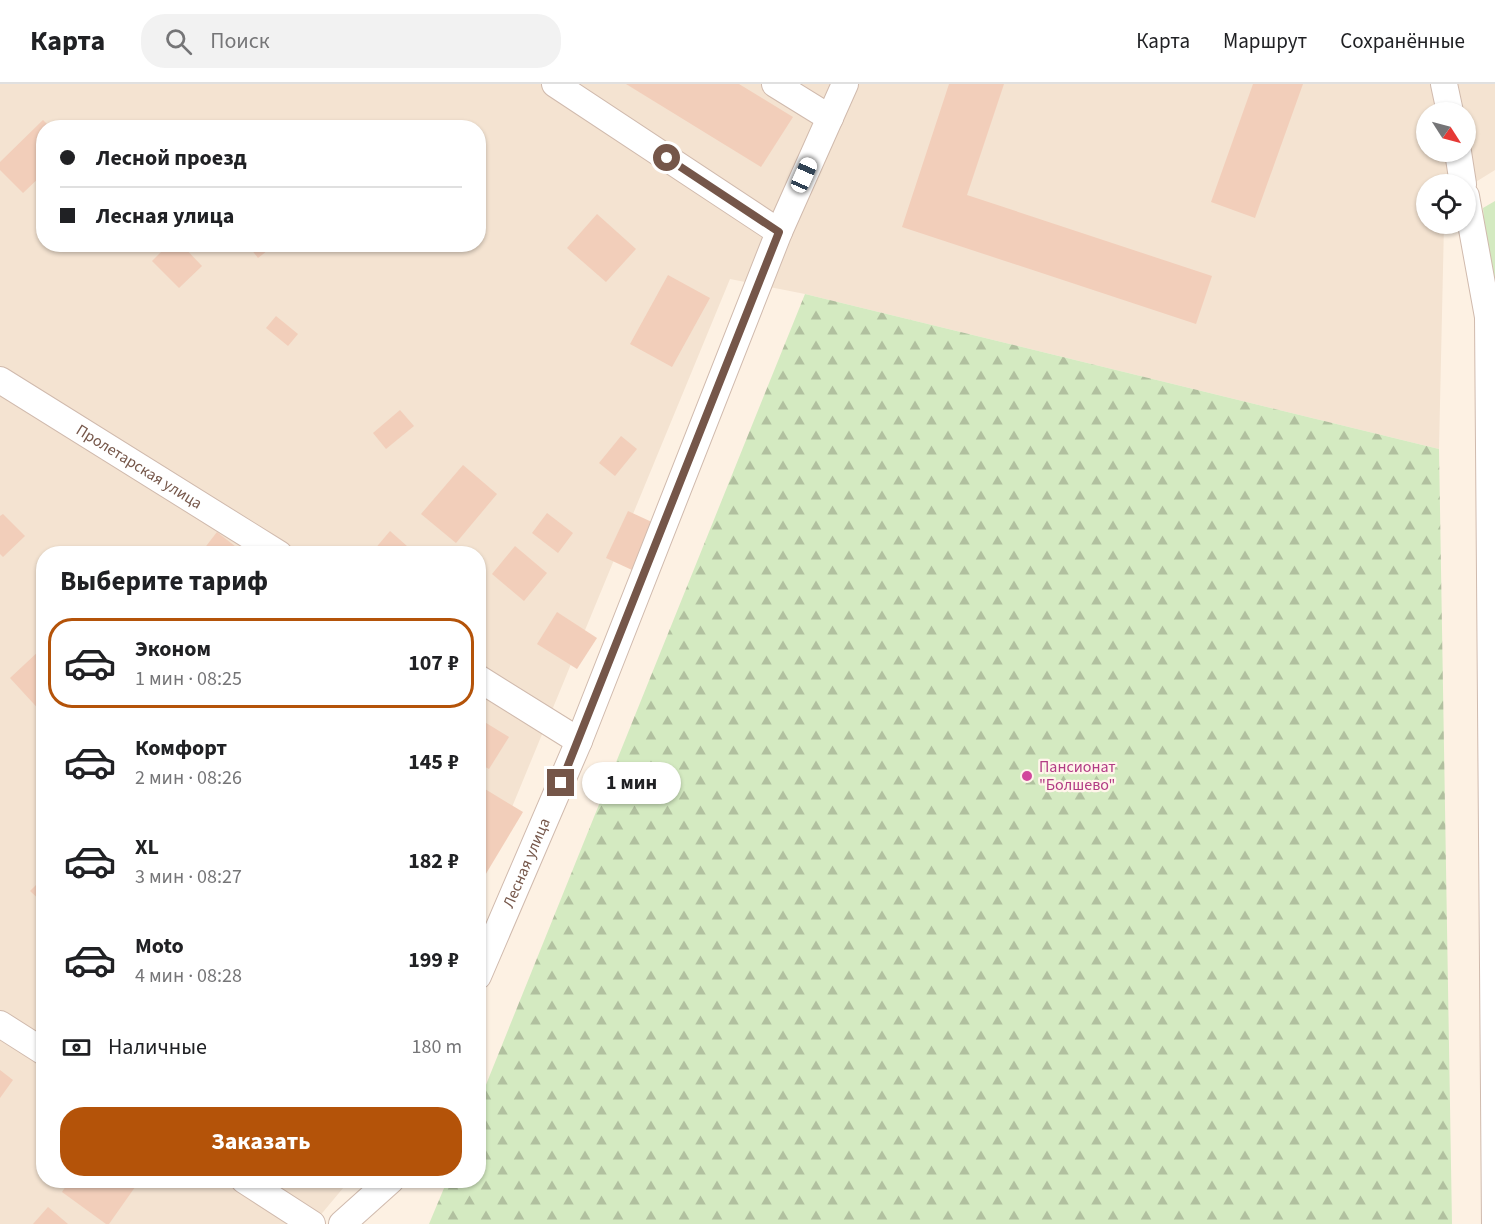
<!DOCTYPE html>
<html lang="ru">
<head>
<meta charset="utf-8">
<style>
  :root { --surface:#fff; --page:#f2f2f2; --text:#202124; --muted:#757577; --line:#e0e0e0; --accent:#b45309 }
  body { margin:0; font-family:"Source Sans 3",sans-serif; background:var(--page); color:var(--text); height:100vh; display:flex; flex-direction:column; font-size:22px; white-space:nowrap }
  * { box-sizing:border-box; margin:0 }
  p { font-size:20px; color:var(--muted) }
  .icon { flex:none; width:33px; height:33px; fill:none; stroke:currentColor; stroke-width:2; stroke-linecap:round; stroke-linejoin:round }
  .map { position:relative; flex:1; overflow:hidden }
  .side { position:absolute; left:36px; top:462px; width:450px; height:642px; display:flex; flex-direction:column; background:var(--surface); border-radius:24px; box-shadow:0 2px 4px #0004 }
  .side>* { flex:none }
  .banner { position:absolute; left:36px; top:36px; width:450px; height:132px; border-radius:24px; box-shadow:0 2px 4px #0004; display:grid; align-content:center; height:132px; padding:0 24px; background:var(--surface) }
  .needle { width:39px; rotate:126deg }
  .fabs { position:absolute; left:1416px; top:18px; display:grid; gap:12px }
  .fabs a { display:grid; place-items:center; width:60px; height:60px; border-radius:50%; background:var(--surface); box-shadow:0 2px 4px #0004; font-size:30px }
  .end { position:absolute; width:27px; height:27px; margin:-14px; border:8px solid #755649; background:#fff; box-shadow:0 0 0 3px #fff }
  .from { border-radius:50% }
  .bubble { position:absolute; height:42px; border-radius:21px; background:var(--surface); box-shadow:0 2px 4px #0004; font-size:20px; font-weight:700; line-height:42px; text-align:center }
  .car { position:absolute; width:18px; height:36px; margin:-18px -9px; border-radius:8px; box-shadow:0 0 4px 2px #0007; background:linear-gradient(#fff 24%,#345 0 40%,#fff 0 76%,#345 0 86%,#fff 0) }
  .banner b { display:flex; align-items:center; gap:21px; height:57px; font-size:22px }
  .banner b+b { border-top:2px solid var(--line) }
  .banner i { width:15px; height:15px; background:var(--text) }
  ul { padding:0; list-style:none }
  li { display:flex; align-items:center; gap:18px; height:90px; margin:0 12px 9px; padding:0 12px; border:3px solid transparent; border-radius:24px }
  li div { flex:1 }
  li b { display:block; font-size:22px }
  li em { font-style:normal; font-weight:700 }
  li.selected { border-color:var(--accent) }
  li>.icon { width:54px; height:54px; stroke-width:1.5 }
  h2 { padding:0 24px; font-size:27px; line-height:72px }
  .pay { display:flex; align-items:center; gap:15px; height:66px; padding:0 24px; font-size:22px }
  .pay p { margin-inline-start:auto }
  .primary-button { display:flex; gap:12px; margin-top:auto; padding:12px 24px }
  .primary-button a { flex:1; height:69px; border-radius:24px; background:var(--accent); color:#fff; font-size:24px; font-weight:700; line-height:69px; text-align:center }
  header { display:flex; align-items:center; gap:36px; box-sizing:border-box; height:84px; padding:0 30px; background:var(--surface); border-bottom:2px solid var(--line) }
  header strong { font-size:28px }
  nav { display:flex; gap:33px; margin-inline-start:auto; font-size:21px }
  .search { width:420px; height:54px; background:var(--page); display:flex; align-items:center; gap:15px; box-sizing:border-box; padding:0 21px; border-radius:24px; color:var(--muted); font-size:22px }
  .map>svg:first-child { display:block }
</style>
</head>
<body>
<header>
<strong>Карта</strong>
<div class="search"><svg class="icon" aria-label="search" viewBox="0 0 24 24"><circle cx="10" cy="10" r="6"/><path d="M15 15l6 6"/></svg>Поиск</div>
<nav><a>Карта</a><a>Маршрут</a><a>Сохранённые</a></nav>
</header>
<div class="map">
<svg width="1495" height="1140" viewBox="0 0 1495 1140">
  <defs>
    <pattern id="forest-firs" width="22" height="20" patternUnits="userSpaceOnUse" patternTransform="scale(1.5)"><rect width="22" height="20" fill="#d4eac1"/><path d="M5 1l3.5 6h-7zM16 11l3.5 6h-7z" fill="#b1c09f"/></pattern>
  </defs>
  <rect width="100%" height="100%" fill="#fdf1e3"/>
  <!-- residential -->
  <path fill="#f4e3d1" fill-rule="evenodd" d="M 0,0 L 1495,0 L 1495,86 L 1466,104 L 1466,100 L 1426,100 L 1426,140 L 1444,140 L 1439,365 L 805,210 L 730,195 L 479,803 L 478,470 L 44,470 L 44,1096 L 349,1097 L 313,1140 L 0,1140 ZM 1426,28 L 1466,28 L 1466,68 L 1426,68 ZM 44,44 L 478,44 L 478,160 L 44,160 Z"/>
  <!-- forest -->
  <polygon fill="url(#forest-firs)" points="805,210 1439,365 1452,1140 429,1140 447,1097 478,1096 479,1018"/>
  <!-- garden -->
  <polygon fill="#d4eac1" points="1495,117 1495,272 1483,124"/>
  <!-- building -->
  <g fill="#f2ceba">
    <polygon points="626,0 739,0 793,33 761,83"/>
    <polygon points="949,0 1004,0 967,111 1212,192 1196,240 902,143"/>
    <polygon points="1253,0 1303,0 1255,134 1211,118"/>
    <polygon points="43,36 51,44 44,44 44,89 23,109 0,86 0,78"/>
    <polygon points="597,130 636,165 606,198 567,164"/>
    <polygon points="169,160 181,160 202,182 179,204 152,177"/>
    <polygon points="247,160 276,160 258,174"/>
    <polygon points="668,191 710,214 672,283 630,260"/>
    <polygon points="276,232 298,250 288,262 266,244"/>
    <polygon points="400,326 414,342 386,365 373,349"/>
    <polygon points="621,352 637,365 615,392 599,379"/>
    <polygon points="463,381 497,410 456,459 421,430"/>
    <polygon points="628,427 654,439 632,486 606,474"/>
    <polygon points="547,429 573,449 558,469 532,449"/>
    <polygon points="3,430 25,452 3,473 0,470 0,432"/>
    <polygon points="390,447 416,470 378,470 374,466"/>
    <polygon points="217,448 245,470 200,470"/>
    <polygon points="515,462 547,489 524,517 492,490"/>
    <polygon points="557,528 597,554 577,585 537,560"/>
    <polygon points="40,566 44,570 44,631 10,594"/>
    <polygon points="478,634 509,653 489,685 478,679"/>
    <polygon points="485,705 523,728 478,803 478,716"/>
    <polygon points="44,793 44,820 30,807"/>
    <polygon points="0,986 13,996 0,1014"/>
    <polygon points="70,1096 140,1096 109,1140 106,1140 62,1108"/>
    <polygon points="48,1123 68,1140 33,1140"/>
  </g>
  <g fill="none" stroke-linecap="round" stroke-linejoin="round">
    <!-- minor casing -->
    <g stroke="#d0baad" stroke-width="28">
      <g id="minor">
        <polyline points="555,0 779,148"/>
        <polyline points="775,0 830,34"/>
        <polyline points="1444,0 1450,28"/>
        <polyline points="1458,68 1463,100"/>
        <polyline points="1466,112 1488,233 1495,1140"/>
        <path id="s1" d="M 0,296 L 279,470"/>
        <polyline points="478,594 579,657"/>
        <path id="s2" d="M 478,892 L 579,657 L 779,148 L 845,0"/>
        <polyline points="0,940 44,968"/>
        <polyline points="244,1096 312,1140"/>
        <polyline points="342,1140 391,1096"/>
      </g>
    </g>
    <!-- minor -->
    <use href="#minor" stroke="#fff" stroke-width="26"/>
  </g>
  <g fill="none" stroke-linecap="round" stroke-linejoin="round">
    <!-- route -->
    <polyline stroke="#755649" stroke-width="8" points="561,699 779,148 667,74"/>
  </g>
  <!-- markers -->
  <circle fill="#d1479c" stroke="#fff5ea" stroke-width="2" cx="1027" cy="692" r="6"/>
  <g text-anchor="middle" dominant-baseline="central" stroke-width="4.5" stroke-linejoin="round" paint-order="stroke">
    <!-- street labels -->
    <g font-size="16" fill="#755649" stroke="#fff5ea">
      <text stroke="none"><textPath href="#s1" startOffset="164">Пролетарская улица</textPath></text>
      <text stroke="none"><textPath href="#s2" startOffset="123">Лесная улица</textPath></text>
    </g>
    <!-- hotel labels -->
    <g font-size="16" fill="#b23c85" stroke="#fff5ea" text-anchor="start">
      <text x="1039" y="683">Пансионат<tspan x="1039" dy="18">"Болшево"</tspan></text>
    </g>
  </g>
</svg>
<div class="fabs">
<a><svg class="needle" viewBox="-14 -14 28 28"><path d="M0-13l5 13h-10z" fill="#e53935"/><path d="M0 13l5-13h-10z" fill="#757577"/></svg></a>
<a><svg class="icon" aria-label="locate" viewBox="0 0 24 24"><circle cx="12" cy="12" r="6"/><path d="M12 2v4M12 18v4M2 12h4M18 12h4"/></svg></a>
</div>
<i class="end from" style="left:667px;top:74px"></i>
<i class="end" style="left:561px;top:699px"></i>
<div class="bubble" style="left:582px;top:678px;width:99px">1 мин</div>
<i class="car" style="left:804px;top:91px;rotate:24deg"></i>
<div class="banner">
<b><i class="from"></i>Лесной проезд</b>
<b><i></i>Лесная улица</b>
</div>
<section class="side">
<h2>Выберите тариф</h2>
<ul>
<li class="selected"><svg class="icon" aria-label="car" viewBox="0 0 24 24"><path d="M5 17H2v-5l4-1 3-4h7l3 4 3 1v5h-3M9 17h6M6 11h13"/><circle cx="7" cy="17" r="2"/><circle cx="17" cy="17" r="2"/></svg><div><b>Эконом</b><p>1 мин · 08:25</p></div><em>107 ₽</em></li>
<li><svg class="icon" aria-label="car" viewBox="0 0 24 24"><path d="M5 17H2v-5l4-1 3-4h7l3 4 3 1v5h-3M9 17h6M6 11h13"/><circle cx="7" cy="17" r="2"/><circle cx="17" cy="17" r="2"/></svg><div><b>Комфорт</b><p>2 мин · 08:26</p></div><em>145 ₽</em></li>
<li><svg class="icon" aria-label="car" viewBox="0 0 24 24"><path d="M5 17H2v-5l4-1 3-4h7l3 4 3 1v5h-3M9 17h6M6 11h13"/><circle cx="7" cy="17" r="2"/><circle cx="17" cy="17" r="2"/></svg><div><b>XL</b><p>3 мин · 08:27</p></div><em>182 ₽</em></li>
<li><svg class="icon" aria-label="car" viewBox="0 0 24 24"><path d="M5 17H2v-5l4-1 3-4h7l3 4 3 1v5h-3M9 17h6M6 11h13"/><circle cx="7" cy="17" r="2"/><circle cx="17" cy="17" r="2"/></svg><div><b>Moto</b><p>4 мин · 08:28</p></div><em>199 ₽</em></li>
</ul>
<div class="pay"><svg class="icon" aria-label="cash" viewBox="0 0 24 24"><path d="M3 7h18v10H3z"/><circle cx="12" cy="12" r="2"/></svg>Наличные<p>180 m</p></div>
<div class="primary-button"><a>Заказать</a></div>
</section>
</div>
</body>
</html>
